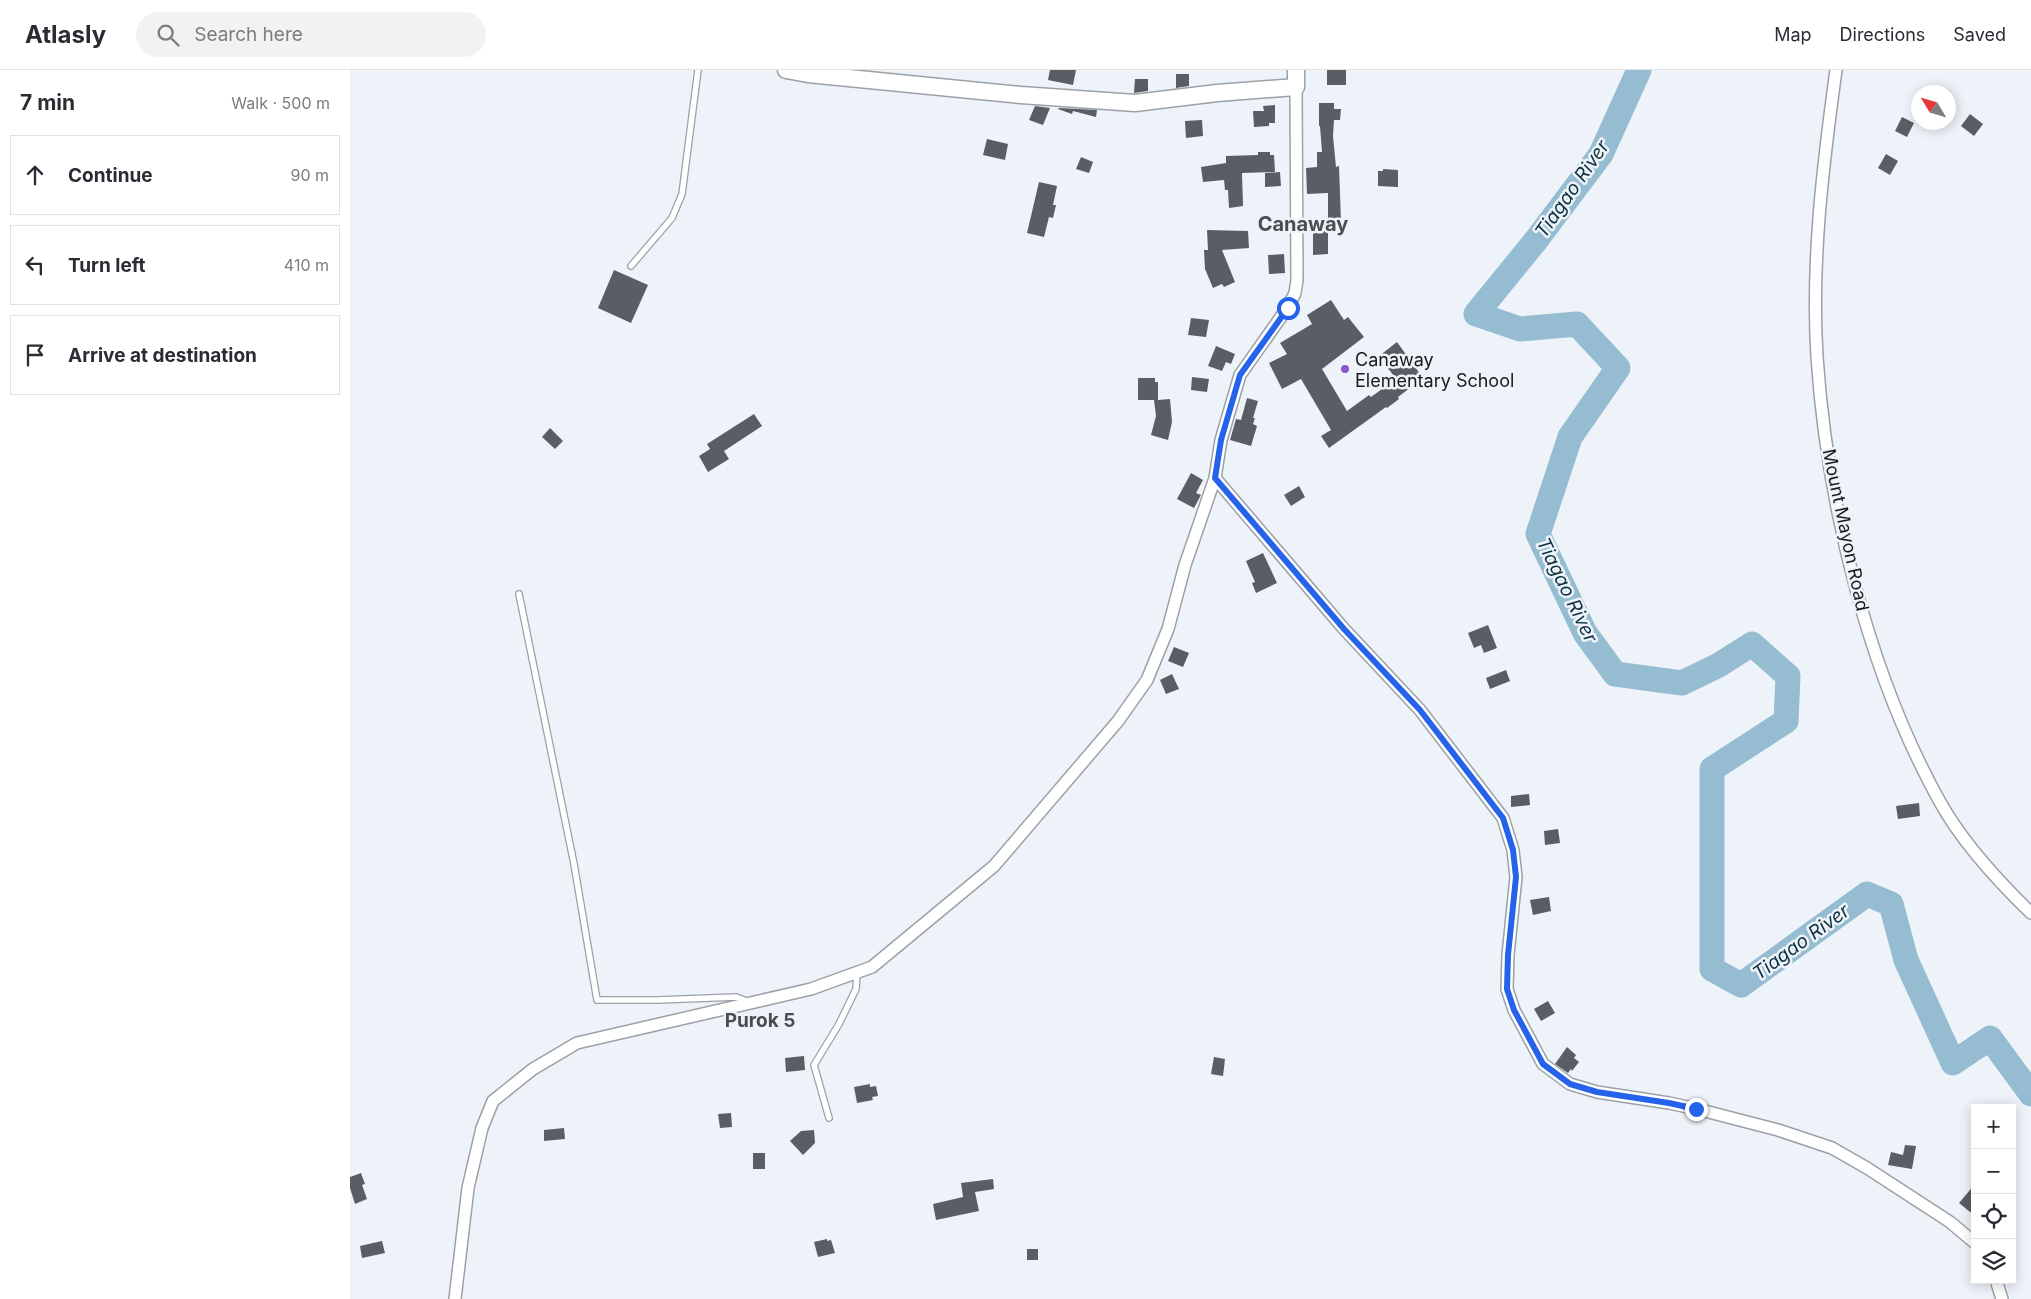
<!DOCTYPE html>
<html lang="en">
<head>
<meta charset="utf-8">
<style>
	body { margin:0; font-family:Inter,sans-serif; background:#f2f2f3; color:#2b2b33 }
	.controls { position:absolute; right:15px; bottom:15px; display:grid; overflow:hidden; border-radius:0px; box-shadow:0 2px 12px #0003 }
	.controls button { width:45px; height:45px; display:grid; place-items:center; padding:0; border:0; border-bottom:1px solid #e1e1e2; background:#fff; color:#2b2b33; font:25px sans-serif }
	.compass { position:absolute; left:1561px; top:15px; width:45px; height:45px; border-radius:50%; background:#fff; box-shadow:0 2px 12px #0003; rotate:308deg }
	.stop { position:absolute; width:15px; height:15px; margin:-11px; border:4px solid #2563eb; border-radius:50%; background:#fff }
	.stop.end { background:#2563eb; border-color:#fff; box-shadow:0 1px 5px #0008 }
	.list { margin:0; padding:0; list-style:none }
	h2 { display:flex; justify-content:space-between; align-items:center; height:65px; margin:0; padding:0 20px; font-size:21px }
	h2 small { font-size:16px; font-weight:400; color:#7c7c81 }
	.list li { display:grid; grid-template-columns:32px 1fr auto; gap:15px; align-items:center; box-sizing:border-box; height:80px; margin:0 10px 10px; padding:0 10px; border:1px solid #e1e1e2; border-radius:0px }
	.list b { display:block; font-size:19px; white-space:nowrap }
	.list em { font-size:16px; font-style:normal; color:#7c7c81 }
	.icon { flex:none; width:28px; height:28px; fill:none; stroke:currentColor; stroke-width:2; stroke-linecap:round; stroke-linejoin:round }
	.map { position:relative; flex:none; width:1681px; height:1229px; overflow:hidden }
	header { display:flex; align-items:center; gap:30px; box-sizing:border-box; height:70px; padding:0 25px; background:#fff; border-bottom:1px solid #e1e1e2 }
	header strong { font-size:24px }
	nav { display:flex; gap:28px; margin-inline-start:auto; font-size:18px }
	.search { width:350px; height:45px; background:#f2f2f3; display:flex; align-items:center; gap:12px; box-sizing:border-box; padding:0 18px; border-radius:28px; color:#7c7c81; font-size:19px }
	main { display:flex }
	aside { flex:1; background:#fff }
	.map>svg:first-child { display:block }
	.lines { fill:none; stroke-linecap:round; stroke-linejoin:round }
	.river { stroke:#95bcd0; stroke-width:25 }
	.building { fill:#595e64 }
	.lane-casing { stroke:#9ba1a7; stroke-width:8 }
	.street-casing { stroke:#9ba1a7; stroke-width:14 }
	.secondary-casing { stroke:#9ba1a7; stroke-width:19 }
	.lane { stroke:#fff; stroke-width:5.5 }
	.street { stroke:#fff; stroke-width:11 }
	.secondary { stroke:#fff; stroke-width:16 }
	.route { stroke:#2563eb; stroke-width:6 }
	.poi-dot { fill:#8a56ce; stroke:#edf3f9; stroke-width:2 }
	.labels { text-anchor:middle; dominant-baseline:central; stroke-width:5; stroke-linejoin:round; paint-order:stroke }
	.poi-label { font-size:18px; fill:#181a1d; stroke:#edf3f9; text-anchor:start }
	.street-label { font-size:18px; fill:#181a1d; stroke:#edf3f9 }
	.water-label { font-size:19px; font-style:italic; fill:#0f3241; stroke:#edf3f9 }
	.neighbourhood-label { font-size:19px; font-weight:bold; fill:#494e53; stroke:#edf3f9 }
	.quarter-label { font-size:20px; font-weight:bold; fill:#494e53; stroke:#edf3f9 }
</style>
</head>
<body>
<header>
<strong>Atlasly</strong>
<div class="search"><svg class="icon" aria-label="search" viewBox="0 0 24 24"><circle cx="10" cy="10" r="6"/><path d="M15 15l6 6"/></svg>Search here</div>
<nav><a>Map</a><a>Directions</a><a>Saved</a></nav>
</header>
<main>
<aside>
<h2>7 min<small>Walk · 500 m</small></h2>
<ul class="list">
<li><svg class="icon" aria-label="ahead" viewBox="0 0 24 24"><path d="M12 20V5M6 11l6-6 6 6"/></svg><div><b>Continue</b></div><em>90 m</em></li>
<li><svg class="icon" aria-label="left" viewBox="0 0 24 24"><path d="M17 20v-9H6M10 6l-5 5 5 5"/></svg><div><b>Turn left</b></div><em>410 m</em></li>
<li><svg class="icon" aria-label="arrive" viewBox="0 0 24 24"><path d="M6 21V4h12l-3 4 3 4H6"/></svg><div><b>Arrive at destination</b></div></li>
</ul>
</aside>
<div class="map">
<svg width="1681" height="1229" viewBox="0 0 1681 1229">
	<rect width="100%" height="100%" fill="#edf3f9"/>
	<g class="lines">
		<polyline class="river" points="1289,0 1251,84 1187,169 1126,244 1170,259 1227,254 1268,298 1220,367 1188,464 1235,563 1265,604 1332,613 1369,595 1402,574 1438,606 1436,651 1362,699 1362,899 1391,915 1517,824 1541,834 1556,890 1603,993 1640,968 1681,1024"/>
	</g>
	<g class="building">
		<polygon points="700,0 726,0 723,15 698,10"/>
		<rect x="977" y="0" width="19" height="15"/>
		<polygon points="826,4 839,4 839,16 826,18"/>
		<polygon points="785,9 798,9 798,21 784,23"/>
		<polygon points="969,33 984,33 984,39 991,39 990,50 984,50 983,66 986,97 989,96 991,152 978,152 978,123 957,124 956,98 967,97 967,82 972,82 970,56 969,56"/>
		<polygon points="925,35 925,53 919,53 919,56 904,57 903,41 914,41 913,36"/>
		<polygon points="685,36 700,38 693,55 679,50"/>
		<polygon points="709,38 747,40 746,47 723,41 722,44 708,39"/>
		<polygon points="1620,44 1633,54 1624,66 1611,56"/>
		<polygon points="1552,47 1564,53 1557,67 1545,61"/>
		<polygon points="852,50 853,66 836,68 835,51"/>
		<polygon points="637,69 658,74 655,90 633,85"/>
		<polygon points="908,82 920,82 920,85 924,85 925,102 892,103 893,136 879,138 878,120 875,120 874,110 853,112 851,97 876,93 876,86 908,85"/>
		<polygon points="1536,84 1548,91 1540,105 1528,98"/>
		<polygon points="731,87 743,92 739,103 726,99"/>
		<polygon points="1033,99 1048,100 1048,117 1028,116 1028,101 1033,101"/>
		<polygon points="930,102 931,116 915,117 915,103"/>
		<polygon points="689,112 707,116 703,135 706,135 703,148 699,147 694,167 677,163"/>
		<polygon points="857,160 898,161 899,178 872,180 885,212 874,217 872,214 863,218 855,199 854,180 858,180"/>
		<polygon points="963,160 978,160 978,184 963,185"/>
		<polygon points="934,184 935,203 919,204 918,185"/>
		<polygon points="264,200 298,215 281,253 248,238"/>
		<polygon points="981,230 994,250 998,247 1014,267 972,299 997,341 1019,325 1021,327 1046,309 1029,286 1047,272 1073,308 1048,327 1049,329 1037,338 1036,337 979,378 971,366 981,360 951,309 932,319 919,293 937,284 930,273 962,254 957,245"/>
		<polygon points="841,248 859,250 856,267 838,265"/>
		<polygon points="866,276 885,284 881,294 876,292 872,301 858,296"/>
		<polygon points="842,307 859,309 857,322 841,320"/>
		<polygon points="788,308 805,308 805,312 808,312 808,330 820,329 822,352 818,370 801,365 806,346 804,330 788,330"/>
		<polygon points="897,328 908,331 903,348 905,348 903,354 907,356 901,376 880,370 886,349 891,350"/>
		<polygon points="404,344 412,356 374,381 379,389 358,402 349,386 360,379 357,374"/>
		<polygon points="200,358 213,371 205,379 192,367"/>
		<polygon points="841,403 853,410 846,423 851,425 844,438 827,429"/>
		<polygon points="949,416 955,427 941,436 934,425"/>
		<polygon points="913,483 927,513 906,523 902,513 905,512 896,491"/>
		<polygon points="1138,555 1147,578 1134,583 1131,575 1124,578 1118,563"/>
		<polygon points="824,577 839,583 833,597 818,591"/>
		<polygon points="1156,600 1160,611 1140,619 1136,608"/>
		<polygon points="822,604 829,619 816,624 810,610"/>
		<polygon points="1179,724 1180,735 1161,737 1161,726"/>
		<polygon points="1569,733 1570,746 1548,749 1546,736"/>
		<polygon points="1208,759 1210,773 1195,775 1194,761"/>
		<polygon points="1199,827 1201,841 1183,845 1180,830"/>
		<polygon points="1198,931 1205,943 1191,951 1184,939"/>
		<polygon points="1217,977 1226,985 1224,988 1229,992 1222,1001 1221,999 1218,1003 1205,994"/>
		<polygon points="454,986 455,1000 436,1002 435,988"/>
		<polygon points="864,987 875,989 873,1006 861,1004"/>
		<polygon points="520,1014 520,1017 526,1016 528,1026 522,1027 523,1030 507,1033 504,1017"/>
		<polygon points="381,1043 382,1057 370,1058 368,1044"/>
		<polygon points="214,1058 215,1069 194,1071 194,1060"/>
		<polygon points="464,1060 465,1073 453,1085 440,1071 451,1061"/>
		<polygon points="1555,1075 1566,1076 1562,1099 1538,1095 1541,1082 1553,1085"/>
		<rect x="403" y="1083" width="12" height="16"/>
		<polygon points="11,1103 15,1114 12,1115 17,1129 5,1134 0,1118 0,1107"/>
		<polygon points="643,1109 644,1119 625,1122 629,1141 586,1150 583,1134 613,1127 611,1113"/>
		<polygon points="1625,1114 1625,1146 1609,1133"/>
		<polygon points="477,1169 477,1171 481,1170 485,1183 468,1187 464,1172"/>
		<polygon points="32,1171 35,1183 12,1188 10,1176"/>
		<rect x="677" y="1179" width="11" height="11"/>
	</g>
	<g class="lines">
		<g class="lane-casing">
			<g id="lane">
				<polyline points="281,196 322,148 332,124 348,0"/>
				<polyline points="169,524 224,794 247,930 308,930 386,927 397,931"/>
				<polyline points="479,1048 464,995 489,954 506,919 507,902"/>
			</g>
		</g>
		<g class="street-casing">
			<g id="street">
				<path d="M 1486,0 C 1473,95 1461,191 1467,287 C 1477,434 1518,603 1590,732 C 1611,770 1649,812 1681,843"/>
				<polyline points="865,408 994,559 1070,640 1153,748 1163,780 1166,807 1158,885 1157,919 1164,940 1193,994 1220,1014 1247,1022 1319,1033 1347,1039 1428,1060 1482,1078 1517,1098 1600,1152 1625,1173"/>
				<polyline points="1646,1210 1652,1229"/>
				<polyline points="105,1229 118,1118 132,1058 143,1031 183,999 227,973 461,919 522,897 644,796 768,651 797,610 818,559 835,495 865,408 871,370 890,305 938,237 945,223 947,210 946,17"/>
			</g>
		</g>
		<g class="secondary-casing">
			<polyline id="secondary" points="436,0 458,4 671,25 785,33 867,23 946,17 946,0"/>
		</g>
		<use href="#lane" class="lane"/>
		<use href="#street" class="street"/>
		<use href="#secondary" class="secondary"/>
	</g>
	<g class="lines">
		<polyline class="route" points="938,238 890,305 871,370 865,408 994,559 1070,640 1153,748 1163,780 1166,807 1158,885 1157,919 1164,940 1193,994 1220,1014 1247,1022 1319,1033 1346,1039"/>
	</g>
	<circle class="poi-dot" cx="995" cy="299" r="5"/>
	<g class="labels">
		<g class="poi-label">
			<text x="1005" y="289">Canaway<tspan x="1005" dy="21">Elementary School</tspan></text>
		</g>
		<g class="street-label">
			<text transform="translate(1496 460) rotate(78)">Mount Mayon Road</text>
		</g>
		<g class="water-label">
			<text transform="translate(1222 119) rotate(-55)">Tiagao River</text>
			<text transform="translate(1217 520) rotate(64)">Tiagao River</text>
			<text transform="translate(1451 872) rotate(-36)">Tiagao River</text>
		</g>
		<g class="neighbourhood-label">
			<text x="410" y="950">Purok 5</text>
		</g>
		<g class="quarter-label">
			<text x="953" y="154">Canaway</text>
		</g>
	</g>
</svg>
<div class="controls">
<button>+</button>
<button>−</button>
<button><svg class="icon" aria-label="locate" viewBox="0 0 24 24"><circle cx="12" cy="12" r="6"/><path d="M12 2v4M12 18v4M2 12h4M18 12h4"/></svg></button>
<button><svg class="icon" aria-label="layers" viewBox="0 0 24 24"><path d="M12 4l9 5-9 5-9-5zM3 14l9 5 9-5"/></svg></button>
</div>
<svg class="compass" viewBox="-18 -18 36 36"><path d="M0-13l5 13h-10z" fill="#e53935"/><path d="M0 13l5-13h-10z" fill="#7c7c81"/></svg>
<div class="stop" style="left:938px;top:238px"></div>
<div class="stop end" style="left:1346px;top:1039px"></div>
</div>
</main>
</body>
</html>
